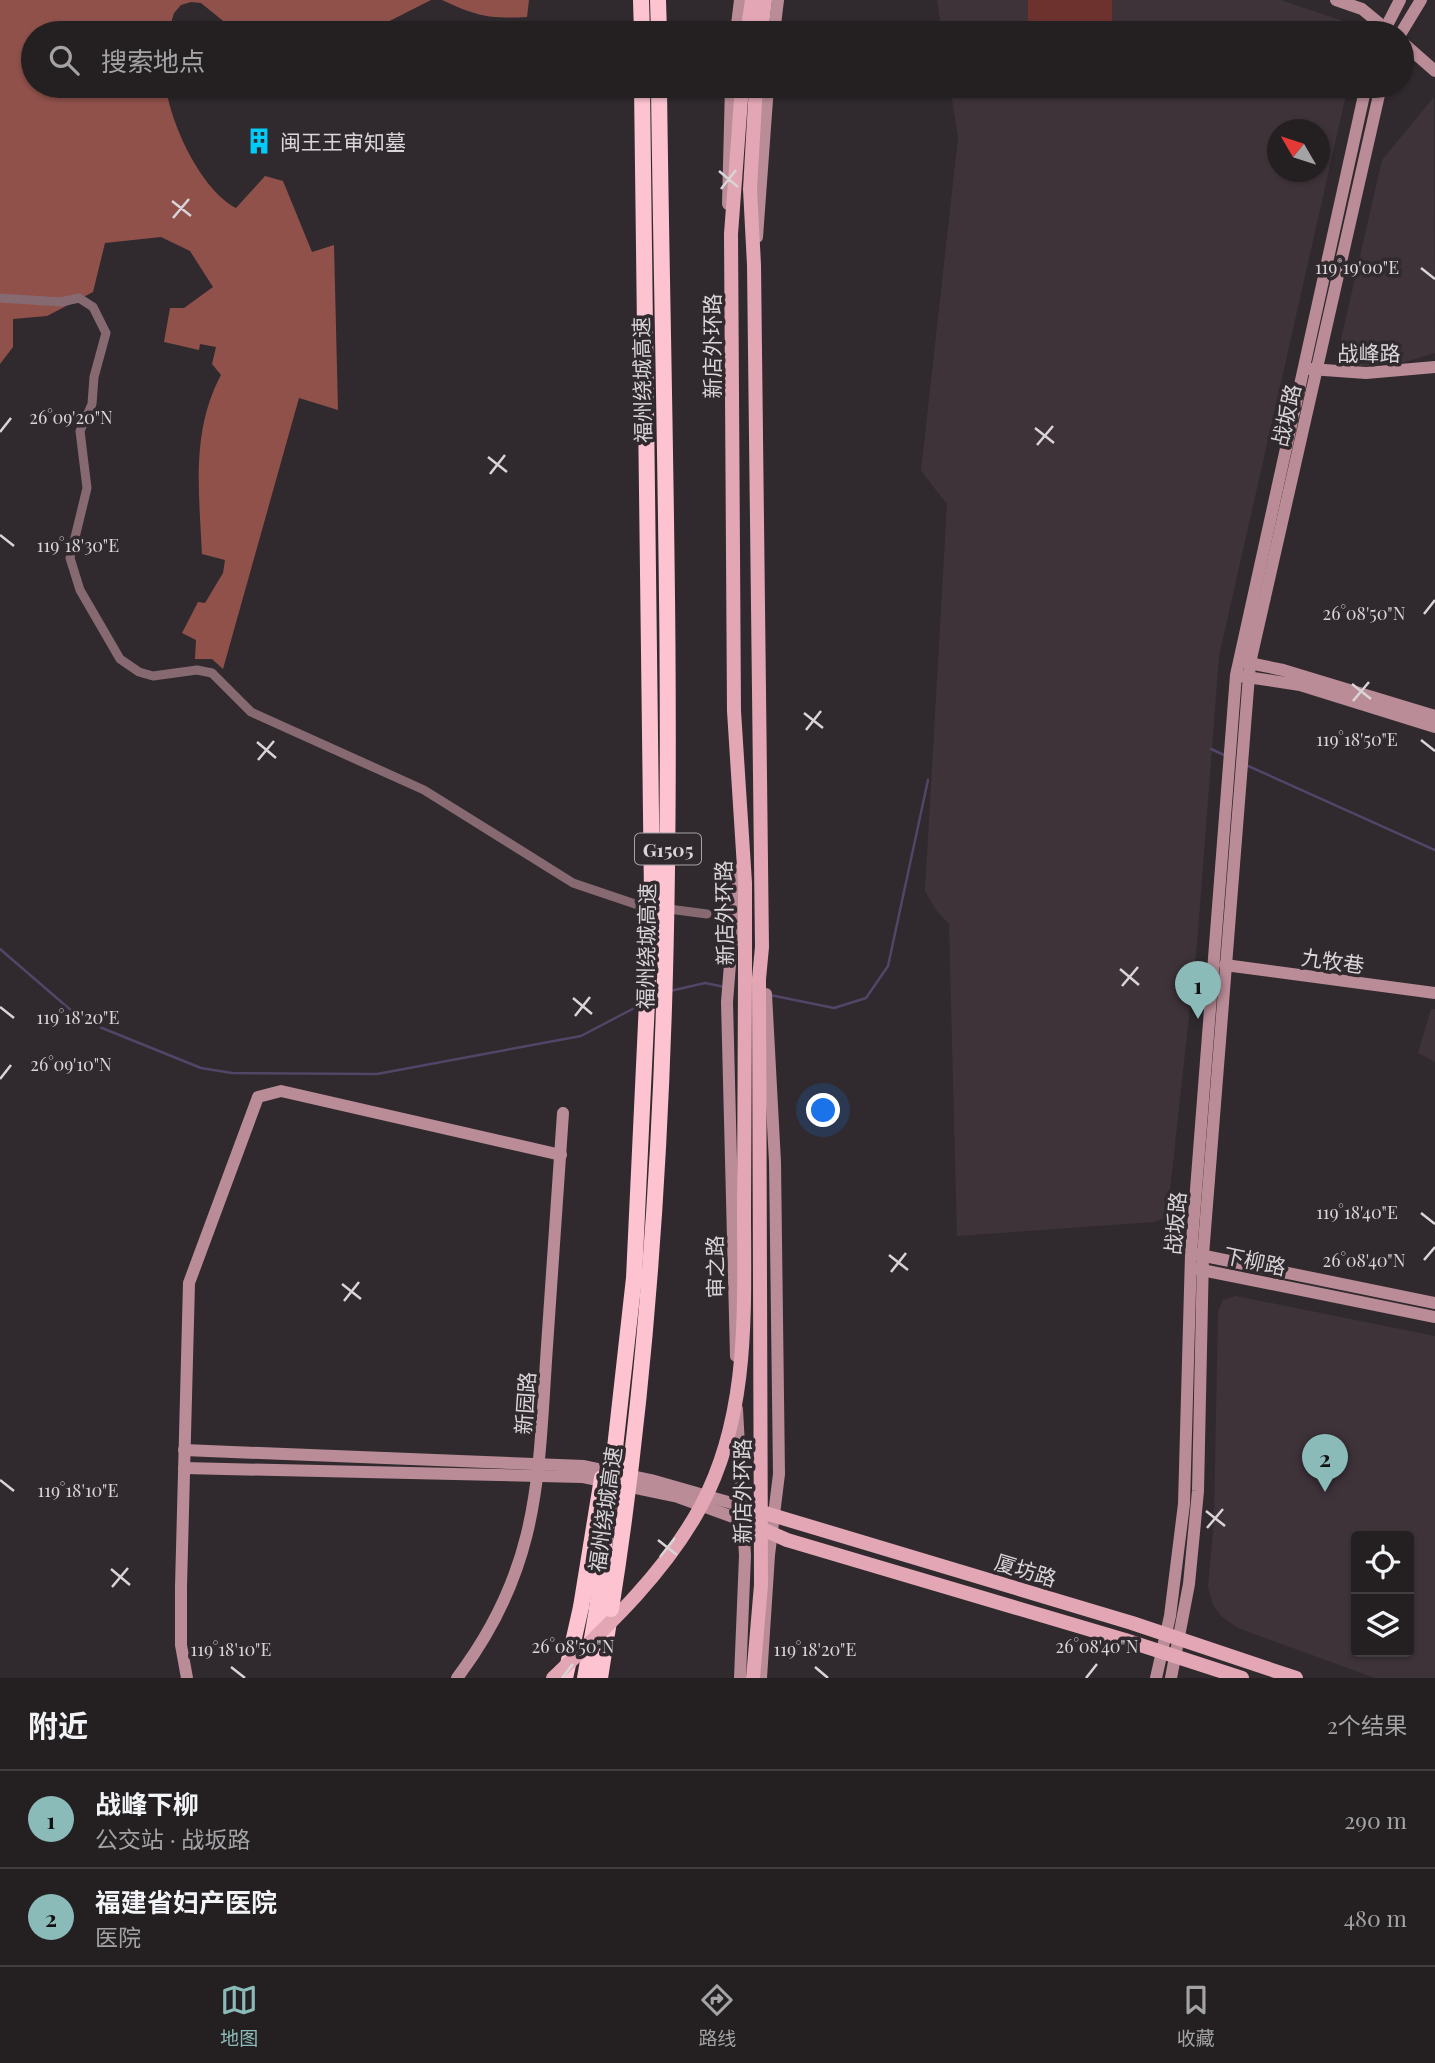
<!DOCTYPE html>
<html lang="zh">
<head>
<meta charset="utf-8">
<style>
	body { margin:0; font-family:"Playfair Display","Noto Sans SC",serif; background:#2c282a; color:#f1f3f6 }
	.controls { position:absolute; right:21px; bottom:21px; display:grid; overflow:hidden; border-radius:7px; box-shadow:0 2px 5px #0004 }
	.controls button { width:63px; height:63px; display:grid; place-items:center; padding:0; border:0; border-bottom:2px solid #413e40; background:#242022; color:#f1f3f6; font:35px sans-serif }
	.compass { position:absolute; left:1267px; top:119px; width:63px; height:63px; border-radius:50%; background:#242022; box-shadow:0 2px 5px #0004; rotate:309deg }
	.you { position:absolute; left:824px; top:1111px; width:24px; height:24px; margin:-18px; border:5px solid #fff; border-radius:50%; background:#1a73e8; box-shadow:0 0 0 10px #1a73e833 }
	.badge { display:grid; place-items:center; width:46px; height:46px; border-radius:50%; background:#8bbbb9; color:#111; font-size:23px; font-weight:700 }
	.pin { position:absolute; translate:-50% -58px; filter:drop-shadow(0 2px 4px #0008) }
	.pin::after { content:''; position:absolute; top:37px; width:24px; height:21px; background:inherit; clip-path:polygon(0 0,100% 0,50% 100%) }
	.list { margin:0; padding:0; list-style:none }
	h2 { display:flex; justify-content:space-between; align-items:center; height:91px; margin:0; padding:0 28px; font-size:30px }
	h2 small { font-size:23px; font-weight:400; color:#a3a3a5 }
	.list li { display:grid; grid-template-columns:46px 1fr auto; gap:21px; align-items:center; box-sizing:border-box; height:98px; padding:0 28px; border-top:2px solid #413e40 }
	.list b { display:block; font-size:26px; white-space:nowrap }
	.list p { margin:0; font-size:23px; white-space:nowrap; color:#a3a3a5 }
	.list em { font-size:23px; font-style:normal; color:#a3a3a5 }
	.icon { flex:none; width:38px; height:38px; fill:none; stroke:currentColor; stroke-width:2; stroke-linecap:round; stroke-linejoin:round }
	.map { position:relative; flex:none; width:1435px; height:1678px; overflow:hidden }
	.search { position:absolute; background:#242022; box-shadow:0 2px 5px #0004; left:21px; right:21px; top:21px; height:77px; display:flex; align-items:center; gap:18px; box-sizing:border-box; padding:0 24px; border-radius:38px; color:#a3a3a5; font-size:26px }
	.sheet { height:287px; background:#242022 }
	nav { display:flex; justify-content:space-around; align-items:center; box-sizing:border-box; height:98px; border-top:2px solid #413e40; background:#242022; font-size:19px; color:#a3a3a5 }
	nav a { display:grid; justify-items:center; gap:4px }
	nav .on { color:#8bbbb9 }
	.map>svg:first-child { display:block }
	.built { fill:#3f333a; fill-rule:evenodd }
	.green { fill:#6d322e }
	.forest { fill:#90514b }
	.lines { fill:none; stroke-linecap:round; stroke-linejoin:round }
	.stream { stroke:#524567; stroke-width:2.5 }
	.street { stroke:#876a71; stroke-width:9 }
	.secondary { stroke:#ba8c97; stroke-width:12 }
	.primary { stroke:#e2a6b5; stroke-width:14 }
	.highway { stroke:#fdc3d1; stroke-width:16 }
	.primary-bridge { stroke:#e2a6b5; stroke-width:14 }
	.highway-bridge { stroke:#fdc3d1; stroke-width:16 }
	.ticks { fill:none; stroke:#d8d4d7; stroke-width:2.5 }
	.labels { text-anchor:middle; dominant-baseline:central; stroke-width:7; stroke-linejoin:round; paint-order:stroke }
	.shield { fill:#302a2e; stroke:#a6a1a4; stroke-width:2 }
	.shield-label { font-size:19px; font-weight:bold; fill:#d8d4d7 }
	.poi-label { font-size:21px; fill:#d8d4d7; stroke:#302a2e; text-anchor:start }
	.street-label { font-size:21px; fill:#d8d4d7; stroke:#302a2e }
	.ticks-label { font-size:18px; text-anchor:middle; fill:#d8d4d7; stroke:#302a2e; stroke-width:7; stroke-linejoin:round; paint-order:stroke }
</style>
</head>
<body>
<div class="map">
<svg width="1435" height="1678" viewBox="0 0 1435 1678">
	<rect width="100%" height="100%" fill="#302a2e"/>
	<g class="built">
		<polygon points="937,0 1281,0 1343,21 1355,33 942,33"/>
		<path d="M 950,86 L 1348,86 L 1219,656 L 1197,944 L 1168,1208 L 1164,1218 L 1154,1222 L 957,1236 L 949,924 L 936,910 L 925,891 L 947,504 L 921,471 L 958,138 ZM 1278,130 L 1320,130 L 1320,172 L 1278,172 Z"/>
		<polygon points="1434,97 1435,353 1402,363 1360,366 1345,356 1340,344 1382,160"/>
		<polygon points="1431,1009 1435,1009 1435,1062 1418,1053"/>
		<path d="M 1236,1296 L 1435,1336 L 1435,1678 L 1375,1678 L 1238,1628 L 1221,1616 L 1213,1605 L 1208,1587 L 1214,1519 L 1218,1311 L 1223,1300 ZM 1356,1536 L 1409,1536 L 1409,1652 L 1356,1652 Z"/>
	</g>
	<rect class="green" x="1028" y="0" width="84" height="33"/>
	<g class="forest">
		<path d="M 0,0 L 431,0 L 366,33 L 238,33 L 201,3 L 191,2 L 181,5 L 174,13 L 168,33 L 33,33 L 33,86 L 166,86 C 170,123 201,190 236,208 L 265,176 L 283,181 L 312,252 L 334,245 L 338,410 L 299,398 L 223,669 L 212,659 L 195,659 L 196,640 L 182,633 L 198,602 L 205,603 L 223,573 L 225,560 L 202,554 C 199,492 191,431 221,375 L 212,364 L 216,347 L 200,344 L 199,350 L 164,342 L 170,308 L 184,308 L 213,287 L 190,251 L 161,237 L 105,243 L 93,292 L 47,316 L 13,319 L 13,347 L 0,364 Z"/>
		<path d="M 442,0 L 529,0 L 527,17 C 489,19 476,16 442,0 Z"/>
	</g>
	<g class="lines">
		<g class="stream">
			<polyline points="1211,749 1224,755"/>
			<polyline points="1246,765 1435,850"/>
			<polyline points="0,949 73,1012 102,1028 201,1068 232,1073 377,1074 581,1036 642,1004"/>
			<polyline points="670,991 705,983 725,987"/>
			<polyline points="770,995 834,1008 866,998 888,966 928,780"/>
		</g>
		<polyline class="street" points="0,298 61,302 79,298 93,307 106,333 94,377 92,404 80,431 87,488 70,558 80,590 120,659 139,672 153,676 197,670 212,673 251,712 424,790 573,883 638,905 707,914"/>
		<g class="secondary">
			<polyline points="1336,0 1362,9 1391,33"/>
			<polyline points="736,33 740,0"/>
			<polyline points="774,33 778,0"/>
			<polyline points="1383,33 1400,0"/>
			<polyline points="1401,33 1421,0"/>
			<polyline points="1402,42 1435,71"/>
			<polyline points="728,204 731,86"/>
			<polyline points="757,237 768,86"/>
			<polyline points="1310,369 1366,373 1435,367"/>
			<polyline points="1244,662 1283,670 1435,716"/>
			<polyline points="1240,676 1300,685 1435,727"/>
			<polyline points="1225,965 1435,993"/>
			<polyline points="1195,1254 1435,1303"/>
			<polyline points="1197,1269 1435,1317"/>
			<polyline points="736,1356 727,1002 735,901 741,868"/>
			<polyline points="737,1409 745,1556 740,1678"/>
			<polyline points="184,1450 584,1466 651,1480 742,1506"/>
			<polyline points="184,1468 582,1477 678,1497 744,1521"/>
			<polyline points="187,1678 181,1645 181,1587 189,1283 258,1097 281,1091 561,1155"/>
			<path d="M 457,1678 C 541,1567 538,1477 547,1346 C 553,1268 558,1190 563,1113"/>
			<polyline points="761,1678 769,1555 779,1474 775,1162 766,994"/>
			<polyline points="1156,1678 1170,1616 1184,1504 1191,1254 1236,675 1366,86"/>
			<polyline points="1171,1678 1189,1584 1198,1491 1203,1255 1250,663 1381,86"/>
		</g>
		<g class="primary">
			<polyline points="747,33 752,0"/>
			<polyline points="761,33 765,0"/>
			<polyline points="742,86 731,234 734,711 745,883 745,978"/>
			<polyline points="756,86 750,189 754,265 762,947 759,979"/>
			<polyline points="742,1506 1132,1623 1296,1678"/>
			<polyline points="744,1521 787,1540 1125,1640 1242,1678"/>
		</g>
		<g class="highway">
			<polyline points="641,0 642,33"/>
			<polyline points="658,0 659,33"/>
			<polyline points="565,1678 581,1607"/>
			<polyline points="585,1678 597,1609"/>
			<polyline points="600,1678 610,1615"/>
		</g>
		<g class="primary-bridge">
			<path d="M 553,1678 C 608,1626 665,1573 701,1506 C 750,1414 744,1311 744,1211 C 744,1133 744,1055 745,978"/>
			<polyline points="753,1678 761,1585 759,979"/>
		</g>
		<g class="highway-bridge">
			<polyline points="581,1607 602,1478"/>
			<polyline points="597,1609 634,1278 652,896 642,86"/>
			<path d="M 611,1609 C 691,1105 665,593 659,86"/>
		</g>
	</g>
	<path class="ticks" d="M 719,171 L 738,187M 721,189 L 736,170M 172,201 L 191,216M 173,218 L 189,199M 1421,268 L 1435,279M 1035,428 L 1054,443M 0,432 L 11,418M 1037,445 L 1053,426M 488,457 L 507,472M 490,474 L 505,455M 0,535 L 14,546M 1424,614 L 1435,600M 1352,684 L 1371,699M 1353,701 L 1369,682M 804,713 L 823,728M 806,730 L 821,711M 1421,740 L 1435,751M 257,742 L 276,758M 258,760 L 274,741M 1120,969 L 1139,985M 1122,986 L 1138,967M 573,998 L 592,1014M 0,1007 L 14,1018M 575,1016 L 590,997M 0,1079 L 11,1065M 1421,1213 L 1435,1224M 889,1255 L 908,1270M 1424,1260 L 1435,1247M 891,1272 L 906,1253M 342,1284 L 361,1299M 344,1301 L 359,1282M 0,1480 L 14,1491M 1206,1511 L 1225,1526M 1207,1528 L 1223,1509M 658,1540 L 677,1555M 660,1557 L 675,1538M 111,1569 L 130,1585M 112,1587 L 128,1568M 231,1667 L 245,1678M 815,1667 L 828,1678M 562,1678 L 573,1664M 1086,1678 L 1097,1664"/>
	<defs>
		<g id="building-bare" transform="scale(2.1)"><path d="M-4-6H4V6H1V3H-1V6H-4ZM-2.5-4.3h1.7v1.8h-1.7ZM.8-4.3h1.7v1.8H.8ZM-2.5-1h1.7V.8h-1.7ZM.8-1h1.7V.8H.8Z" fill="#01cbf9" stroke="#302a2e" stroke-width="2.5" paint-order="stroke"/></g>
	</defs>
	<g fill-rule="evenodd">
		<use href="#building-bare" x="259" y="141"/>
	</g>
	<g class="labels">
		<rect class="shield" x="635" y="833.5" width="66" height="31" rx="5"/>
		<g class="shield-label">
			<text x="668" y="849">G1505</text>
		</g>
		<g class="poi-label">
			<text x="280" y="141">闽王王审知墓</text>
		</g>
		<g class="street-label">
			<text transform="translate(711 346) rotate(-90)">新店外环路</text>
			<text x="1369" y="352">战峰路</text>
			<text transform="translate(641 380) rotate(-91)">福州绕城高速</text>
			<text transform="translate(1285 415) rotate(-77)">战坂路</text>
			<text transform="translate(723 913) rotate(-91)">新店外环路</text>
			<text transform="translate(645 946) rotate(-89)">福州绕城高速</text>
			<text transform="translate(1333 960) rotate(8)">九牧巷</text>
			<text transform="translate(1174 1223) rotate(-85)">战坂路</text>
			<text transform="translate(1255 1260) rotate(12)">下柳路</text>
			<text transform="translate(714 1267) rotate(-91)">审之路</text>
			<text transform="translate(524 1403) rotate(-86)">新园路</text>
			<text transform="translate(741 1491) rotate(-90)">新店外环路</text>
			<text transform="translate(604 1509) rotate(-82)">福州绕城高速</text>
			<text transform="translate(1026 1569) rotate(17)">厦坊路</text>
		</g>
	</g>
	<g class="ticks-label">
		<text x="1357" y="274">119°19'00"E</text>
		<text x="71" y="424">26°09'20"N</text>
		<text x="78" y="552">119°18'30"E</text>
		<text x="1364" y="620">26°08'50"N</text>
		<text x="1357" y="746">119°18'50"E</text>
		<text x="78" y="1024">119°18'20"E</text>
		<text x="71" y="1071">26°09'10"N</text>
		<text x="1357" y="1219">119°18'40"E</text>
		<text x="1364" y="1267">26°08'40"N</text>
		<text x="78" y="1497">119°18'10"E</text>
		<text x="573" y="1653">26°08'50"N</text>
		<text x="1097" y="1653">26°08'40"N</text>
		<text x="231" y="1656">119°18'10"E</text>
		<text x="815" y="1656">119°18'20"E</text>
	</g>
</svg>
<div class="controls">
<button><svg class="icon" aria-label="locate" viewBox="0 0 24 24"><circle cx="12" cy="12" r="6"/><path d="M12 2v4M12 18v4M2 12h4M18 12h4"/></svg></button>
<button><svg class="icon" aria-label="layers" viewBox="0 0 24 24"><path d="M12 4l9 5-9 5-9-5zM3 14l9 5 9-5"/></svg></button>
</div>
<svg class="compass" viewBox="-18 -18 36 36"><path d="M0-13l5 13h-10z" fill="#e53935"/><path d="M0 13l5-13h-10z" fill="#a3a3a5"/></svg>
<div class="you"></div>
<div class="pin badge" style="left:1198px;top:1019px">1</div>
<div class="pin badge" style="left:1325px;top:1492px">2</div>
<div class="search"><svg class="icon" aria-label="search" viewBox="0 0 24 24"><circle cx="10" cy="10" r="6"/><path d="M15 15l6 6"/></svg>搜索地点</div>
</div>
<section class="sheet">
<h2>附近<small>2个结果</small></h2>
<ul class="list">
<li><span class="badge">1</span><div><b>战峰下柳</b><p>公交站 · 战坂路</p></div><em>290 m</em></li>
<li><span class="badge">2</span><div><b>福建省妇产医院</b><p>医院</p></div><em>480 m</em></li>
</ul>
</section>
<nav>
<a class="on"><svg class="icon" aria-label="map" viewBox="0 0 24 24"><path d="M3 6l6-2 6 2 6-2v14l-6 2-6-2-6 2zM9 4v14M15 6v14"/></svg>地图</a>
<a><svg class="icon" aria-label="directions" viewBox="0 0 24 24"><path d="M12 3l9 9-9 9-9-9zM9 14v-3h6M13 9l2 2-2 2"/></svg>路线</a>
<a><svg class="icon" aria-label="saved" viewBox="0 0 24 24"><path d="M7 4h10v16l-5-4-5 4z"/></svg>收藏</a>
</nav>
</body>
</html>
